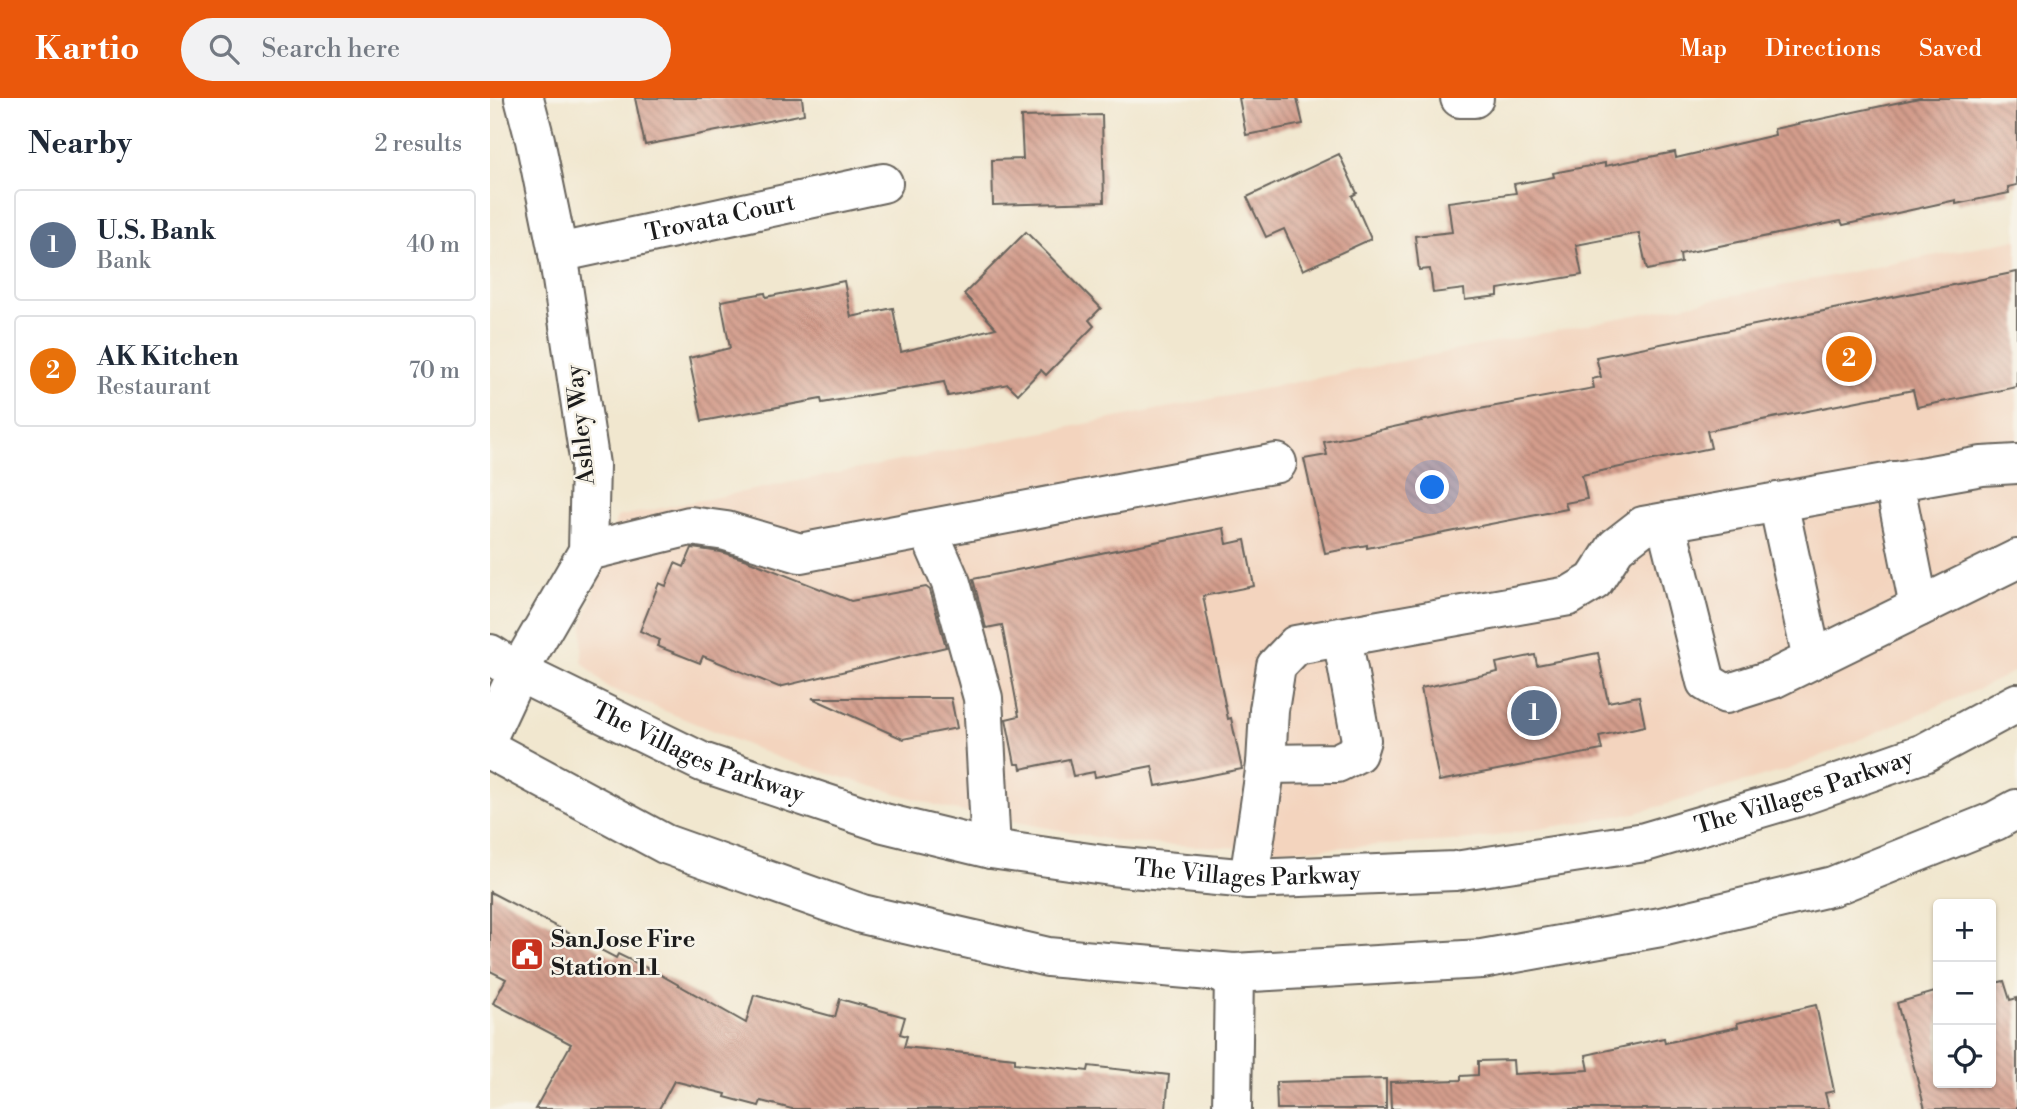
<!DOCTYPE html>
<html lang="en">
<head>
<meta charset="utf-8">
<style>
	body { margin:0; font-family:"Libre Bodoni",serif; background:#f2f2f3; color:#1f2937 }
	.controls { position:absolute; right:21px; bottom:21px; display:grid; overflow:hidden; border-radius:7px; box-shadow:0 2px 5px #0004 }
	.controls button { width:63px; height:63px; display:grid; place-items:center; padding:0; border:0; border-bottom:2px solid #e0e1e3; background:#fff; color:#1f2937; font:35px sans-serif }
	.you { position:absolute; left:943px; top:390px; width:24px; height:24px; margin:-18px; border:5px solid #fff; border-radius:50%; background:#1a73e8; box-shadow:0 0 0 10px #1a73e833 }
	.badge { display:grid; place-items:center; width:46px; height:46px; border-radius:50%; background:#ea580c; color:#fff; font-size:23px; font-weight:700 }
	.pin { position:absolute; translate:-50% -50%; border:4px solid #fff; box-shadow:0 2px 7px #0006 }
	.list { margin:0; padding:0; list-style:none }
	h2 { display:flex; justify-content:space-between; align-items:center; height:91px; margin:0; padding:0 28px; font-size:30px }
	h2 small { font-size:23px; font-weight:400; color:#747a83 }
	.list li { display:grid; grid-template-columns:46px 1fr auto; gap:21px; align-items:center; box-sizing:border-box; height:112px; margin:0 14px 14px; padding:0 14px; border:2px solid #e0e1e3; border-radius:7px }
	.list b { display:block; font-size:26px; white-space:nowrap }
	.list p { margin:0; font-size:23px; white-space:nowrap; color:#747a83 }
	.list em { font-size:23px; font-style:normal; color:#747a83 }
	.icon { flex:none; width:38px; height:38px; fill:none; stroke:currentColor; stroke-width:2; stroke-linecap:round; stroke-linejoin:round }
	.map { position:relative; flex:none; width:1527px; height:1011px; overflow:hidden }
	header { display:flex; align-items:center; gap:42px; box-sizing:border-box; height:98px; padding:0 35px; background:#ea580c; color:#fff }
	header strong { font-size:33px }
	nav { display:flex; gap:38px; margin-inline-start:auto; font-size:24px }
	.search { width:490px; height:63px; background:#f2f2f3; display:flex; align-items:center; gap:18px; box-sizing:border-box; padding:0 24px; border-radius:38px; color:#747a83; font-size:26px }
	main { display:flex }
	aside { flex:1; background:#fff }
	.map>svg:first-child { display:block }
	.built { fill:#f3d4be }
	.building { fill:url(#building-back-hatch) }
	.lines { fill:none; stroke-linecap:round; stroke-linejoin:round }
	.minor-casing { stroke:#67635b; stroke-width:42 }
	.minor { stroke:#fff; stroke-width:38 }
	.labels { text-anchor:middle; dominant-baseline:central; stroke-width:5; stroke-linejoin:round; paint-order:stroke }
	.street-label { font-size:24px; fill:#1c1c1c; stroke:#f7f3e8 }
	.poi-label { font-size:24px; font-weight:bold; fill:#1c1c1c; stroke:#f7f3e8; text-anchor:start }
</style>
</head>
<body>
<header>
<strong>Kartio</strong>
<div class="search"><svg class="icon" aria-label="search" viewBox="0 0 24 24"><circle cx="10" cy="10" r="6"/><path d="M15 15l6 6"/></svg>Search here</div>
<nav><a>Map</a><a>Directions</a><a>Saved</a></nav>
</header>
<main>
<aside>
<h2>Nearby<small>2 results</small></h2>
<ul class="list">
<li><span class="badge" style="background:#5c6f8a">1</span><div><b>U.S. Bank</b><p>Bank</p></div><em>40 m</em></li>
<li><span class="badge" style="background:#e8710a">2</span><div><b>AK Kitchen</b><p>Restaurant</p></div><em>70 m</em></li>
</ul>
</aside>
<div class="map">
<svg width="1527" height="1011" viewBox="0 0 1527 1011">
	<defs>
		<pattern id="building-back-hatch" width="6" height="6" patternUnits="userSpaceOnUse" patternTransform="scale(1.75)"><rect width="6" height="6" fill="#d49d8c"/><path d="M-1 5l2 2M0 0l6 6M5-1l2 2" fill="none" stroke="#ab7f72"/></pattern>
	</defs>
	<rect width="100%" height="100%" fill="#f7f3e8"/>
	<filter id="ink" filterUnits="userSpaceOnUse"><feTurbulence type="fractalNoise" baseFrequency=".0143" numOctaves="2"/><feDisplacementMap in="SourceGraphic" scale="14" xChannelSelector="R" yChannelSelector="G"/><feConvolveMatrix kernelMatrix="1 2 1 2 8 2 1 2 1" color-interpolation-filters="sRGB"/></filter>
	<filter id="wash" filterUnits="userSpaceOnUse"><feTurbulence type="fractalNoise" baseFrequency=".00686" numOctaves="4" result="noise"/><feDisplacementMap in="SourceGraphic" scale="28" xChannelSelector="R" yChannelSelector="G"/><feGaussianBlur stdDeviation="1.57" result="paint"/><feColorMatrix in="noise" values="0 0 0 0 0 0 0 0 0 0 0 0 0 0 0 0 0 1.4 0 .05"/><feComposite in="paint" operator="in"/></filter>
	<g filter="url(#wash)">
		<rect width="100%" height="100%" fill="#f1e7cf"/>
		<polygon class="built" points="1527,141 1527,572 1493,589 1300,671 1146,715 981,742 805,752 637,745 463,712 291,661 117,589 92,564 93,528 127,419"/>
		<g id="blocks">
			<g class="building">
				<polygon points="145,0 312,0 314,16 155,47"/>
				<polygon points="749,0 807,0 813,26 756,37"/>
				<polygon points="1429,0 1527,0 1527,87 1518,89 1519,95 1466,106 1466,102 1353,127 1351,123 1190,156 1191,165 1157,172 1149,135 1086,147 1092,177 1008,191 1008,198 975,202 974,191 943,195 940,171 929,172 925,138 962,134 958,104 1026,95 1024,86 1064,79 1063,75 1115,65 1115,68 1185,54 1186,60 1285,37 1284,31"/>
				<polygon points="612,17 614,104 503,107 502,62 533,61 531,19"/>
				<polygon points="849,56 867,95 862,98 881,141 813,172 794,131 776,139 757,99"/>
				<polygon points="536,134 611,210 599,222 604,228 556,277 551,272 528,296 518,286 458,298 454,284 332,305 331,301 212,323 199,260 240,250 231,203 275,195 276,199 354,183 361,219 403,210 411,254 506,230 474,196"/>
				<polygon points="1527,174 1527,289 1427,309 1423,292 1217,333 1221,350 1092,377 1097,401 1075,405 1077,411 877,450 877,447 835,455 814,361 837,357 834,344 968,315 1104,290 1102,281 1111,279 1106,259"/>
				<polygon points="734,430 737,446 755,442 764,488 713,498 738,621 741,620 752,671 666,688 662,668 605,679 604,674 583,678 579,661 531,671 530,666 525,666 516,621 529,618 512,527 496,530 483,481"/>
				<polygon points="202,450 231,454 257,462 361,503 436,489 440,492 456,549 289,589 213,558 210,565 167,548 170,542 150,533 169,485 176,488 185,465 194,469"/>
				<polygon points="1108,555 1118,604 1149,598 1155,628 1109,638 1112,652 949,683 931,590 1008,574 1006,565 1045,557 1047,567"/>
				<polygon points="322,600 461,600 467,630 413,641"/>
				<polygon points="0,794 126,860 128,856 169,876 256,925 264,897 345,919 350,901 415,919 410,936 417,938 414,949 525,960 525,965 598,973 599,968 679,977 676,1011 302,1011 271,1003 269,1008 235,999 236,996 184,983 169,1011 45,1011 81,946 3,905 16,881 0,873"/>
				<polygon points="1514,883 1520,902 1527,900 1527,1011 1435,1011 1407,905 1448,893 1448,985 1501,985 1501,886"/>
				<polygon points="1326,907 1344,993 1335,995 1339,1011 901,1011 900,984 971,982 971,978 988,977 988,963 1023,962 1024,976 1099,972 1096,957 1174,940 1175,945 1248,929 1247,925"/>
				<polygon points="896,981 896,1011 787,1011 786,984"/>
			</g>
		</g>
	</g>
	<g filter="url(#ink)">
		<use href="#blocks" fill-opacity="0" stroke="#67635b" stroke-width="2"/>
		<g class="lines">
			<g class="minor-casing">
				<g id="minor">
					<polyline points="970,0 984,0"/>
					<path id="s1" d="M 68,155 L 393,85"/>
					<polyline points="1404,383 1429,509"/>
					<polyline points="1288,404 1322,561"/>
					<polyline points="1176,424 1216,584 1236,596 1283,581 1527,461"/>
					<polyline points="438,432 461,485 493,600 501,751"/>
					<polyline points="98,453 200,428 236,433 310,455 787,365"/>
					<path id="s2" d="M 0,556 L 28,574 L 212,664 L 394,725 L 501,751 L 621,768 L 759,781 L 965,773 L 1155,744 L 1308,699 L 1434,655 L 1527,605"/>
					<polyline points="0,634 28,574 98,453 100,367 68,155 45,42 34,0"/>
					<polyline points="0,652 175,746 372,816 558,859 744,875 992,861 1171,829 1343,788 1505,723 1527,711"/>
					<polyline points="776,666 847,665 867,655 871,642 852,539"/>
					<polyline points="759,781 776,666 779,612 786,568 806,547 1079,498 1104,483 1126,449 1153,428 1492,368 1527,366"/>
					<polyline points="742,1011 744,875"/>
				</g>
			</g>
			<use href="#minor" class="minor"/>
		</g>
	</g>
	<defs>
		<g id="civic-square" transform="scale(1.75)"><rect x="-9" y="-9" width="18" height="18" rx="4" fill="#c8321e" stroke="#f7f3e8"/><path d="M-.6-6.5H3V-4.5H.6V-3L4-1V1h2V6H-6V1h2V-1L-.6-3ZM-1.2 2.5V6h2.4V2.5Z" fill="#fff"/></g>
	</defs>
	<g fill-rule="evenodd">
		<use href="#civic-square" x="37" y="856"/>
	</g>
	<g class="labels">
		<g class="street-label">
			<text stroke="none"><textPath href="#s1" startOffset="166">Trovata Court</textPath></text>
			<text transform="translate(91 327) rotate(-96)">Ashley Way</text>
			<text stroke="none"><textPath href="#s2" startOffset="231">The Villages Parkway</textPath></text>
			<text stroke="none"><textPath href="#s2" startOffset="1365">The Villages Parkway</textPath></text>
			<text stroke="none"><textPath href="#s2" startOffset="798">The Villages Parkway</textPath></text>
		</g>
		<g class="poi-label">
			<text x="61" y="842">San Jose Fire<tspan x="61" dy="28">Station 11</tspan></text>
		</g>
	</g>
</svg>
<div class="controls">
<button>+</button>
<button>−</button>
<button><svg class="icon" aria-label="locate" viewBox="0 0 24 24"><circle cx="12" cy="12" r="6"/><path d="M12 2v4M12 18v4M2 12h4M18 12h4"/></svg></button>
</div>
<div class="you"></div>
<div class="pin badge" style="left:1044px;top:615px;background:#5c6f8a">1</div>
<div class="pin badge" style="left:1359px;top:261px;background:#e8710a">2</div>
</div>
</main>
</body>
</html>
